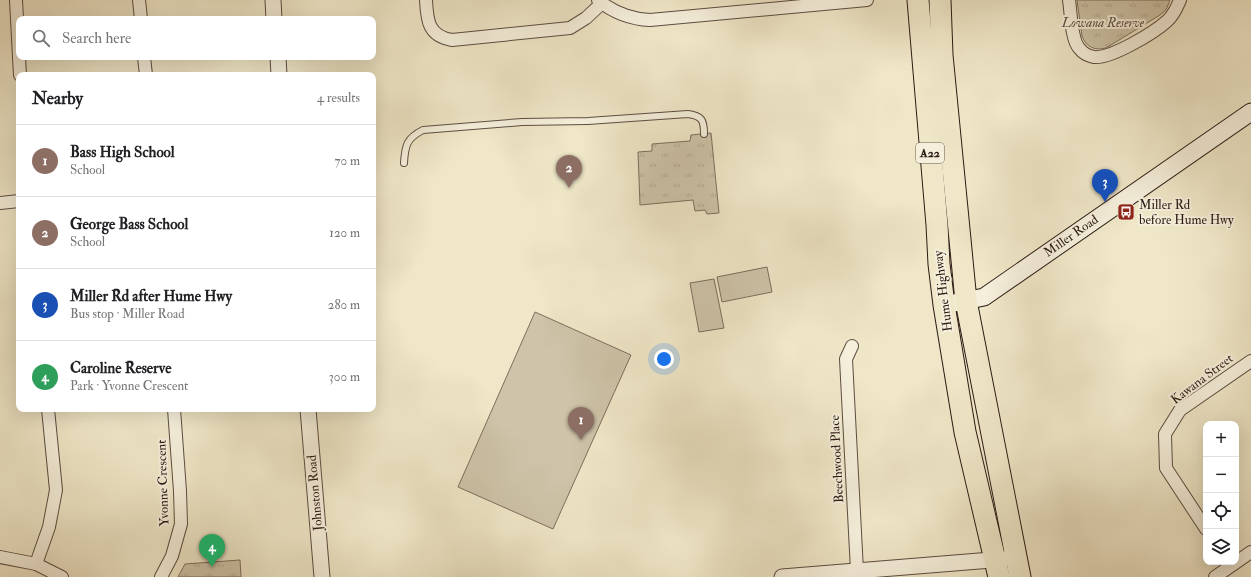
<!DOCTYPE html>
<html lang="en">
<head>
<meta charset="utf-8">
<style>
	body { margin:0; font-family:"IM FELL Double Pica",serif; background:#f2f2f2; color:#202124 }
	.controls { position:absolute; right:12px; bottom:12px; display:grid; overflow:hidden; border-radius:8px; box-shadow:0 4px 16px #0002 }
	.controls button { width:36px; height:36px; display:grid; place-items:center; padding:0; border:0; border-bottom:1px solid #e0e0e0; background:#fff; color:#202124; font:20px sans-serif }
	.you { position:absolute; left:664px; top:359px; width:14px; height:14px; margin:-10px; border:3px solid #fff; border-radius:50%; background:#1a73e8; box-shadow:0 0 0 6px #1a73e833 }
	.badge { display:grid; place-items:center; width:26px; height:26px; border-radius:50%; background:#8f2418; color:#fff; font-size:13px; font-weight:700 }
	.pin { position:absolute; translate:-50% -33px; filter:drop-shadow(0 1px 2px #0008) }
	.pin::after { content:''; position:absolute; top:21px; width:14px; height:12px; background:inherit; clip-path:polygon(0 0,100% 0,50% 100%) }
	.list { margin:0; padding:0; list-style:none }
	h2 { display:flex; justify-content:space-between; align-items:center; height:52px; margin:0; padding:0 16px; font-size:17px }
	h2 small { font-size:13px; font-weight:400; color:#757577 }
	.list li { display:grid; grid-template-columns:26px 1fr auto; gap:12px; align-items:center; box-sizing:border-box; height:72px; padding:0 16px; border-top:1px solid #e0e0e0 }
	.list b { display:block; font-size:15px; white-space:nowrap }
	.list p { margin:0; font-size:13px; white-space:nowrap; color:#757577 }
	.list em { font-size:13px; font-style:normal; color:#757577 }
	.icon { flex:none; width:22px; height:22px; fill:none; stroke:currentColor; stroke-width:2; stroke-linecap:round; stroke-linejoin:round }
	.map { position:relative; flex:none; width:1251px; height:577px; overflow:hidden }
	.search { position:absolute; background:#fff; box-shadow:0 4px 16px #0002; left:16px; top:16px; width:360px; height:44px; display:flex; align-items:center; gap:10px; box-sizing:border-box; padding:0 14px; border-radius:8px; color:#757577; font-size:15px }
	.panel { position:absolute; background:#fff; box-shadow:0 4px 16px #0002; left:16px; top:72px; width:360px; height:340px; border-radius:8px }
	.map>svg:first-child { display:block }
	.grass { fill:url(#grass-tufts); stroke:#7c6f5e }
	.pitch { fill:#cec4a9; stroke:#7c6f5e }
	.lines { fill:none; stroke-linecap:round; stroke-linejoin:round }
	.service-casing { stroke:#5c4d41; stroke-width:8 }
	.minor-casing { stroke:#5c4d41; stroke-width:14 }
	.tertiary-casing { stroke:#5c4d41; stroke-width:17 }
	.secondary-casing { stroke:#2b1a14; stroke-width:19 }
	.trunk-casing { stroke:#2b1a14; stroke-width:23 }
	.service { stroke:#f5efdb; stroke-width:6 }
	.minor { stroke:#f5efdb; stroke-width:12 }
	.tertiary { stroke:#f5efdb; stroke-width:15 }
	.secondary { stroke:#f5efdb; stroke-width:17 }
	.trunk { stroke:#efe7c8; stroke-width:21 }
	.labels { text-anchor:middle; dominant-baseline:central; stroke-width:4; stroke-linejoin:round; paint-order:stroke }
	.shield { fill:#f5efdb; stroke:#685a50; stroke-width:1 }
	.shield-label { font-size:12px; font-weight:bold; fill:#2b1a14 }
	.park-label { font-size:13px; font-style:italic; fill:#5c4d41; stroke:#f5efdb }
	.poi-label { font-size:13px; fill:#2b1a14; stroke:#f5efdb; text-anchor:start }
	.street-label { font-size:13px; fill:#2b1a14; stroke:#f5efdb }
</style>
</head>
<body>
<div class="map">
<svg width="1251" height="577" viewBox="0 0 1251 577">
	<defs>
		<pattern id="grass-tufts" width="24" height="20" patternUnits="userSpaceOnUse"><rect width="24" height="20" fill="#cec4a9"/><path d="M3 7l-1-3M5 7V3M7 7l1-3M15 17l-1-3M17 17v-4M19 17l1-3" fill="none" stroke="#b1a891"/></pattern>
	</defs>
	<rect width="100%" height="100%" fill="#efe7c8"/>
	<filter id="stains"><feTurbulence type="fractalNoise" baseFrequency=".005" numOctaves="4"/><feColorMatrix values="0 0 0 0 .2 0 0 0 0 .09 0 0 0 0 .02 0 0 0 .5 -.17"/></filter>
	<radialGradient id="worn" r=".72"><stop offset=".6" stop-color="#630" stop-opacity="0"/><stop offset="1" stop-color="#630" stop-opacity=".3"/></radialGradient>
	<g class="grass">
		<path d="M 1077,0 L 1170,0 L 1166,10 L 1160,15 L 1106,48 C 1095,51 1086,47 1082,36 Z"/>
		<polygon points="711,133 719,213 707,214 705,210 695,211 693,200 640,205 638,152 652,151 652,144 690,141 691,135"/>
		<polygon points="240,560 241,577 178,577 185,564"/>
	</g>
	<g class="pitch">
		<polygon points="767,267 772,292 722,302 717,277"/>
		<polygon points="714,279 724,328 699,332 690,283"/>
		<polygon points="535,312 631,355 553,529 458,487"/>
	</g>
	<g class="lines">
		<g class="service-casing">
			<path id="service" d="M 404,163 C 405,145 407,138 423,130 L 522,122 L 588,121 L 688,114 C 702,116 704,120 704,134"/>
		</g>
		<g class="minor-casing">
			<g id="minor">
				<polyline points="16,0 19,57"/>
				<polyline points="139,0 141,19"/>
				<path d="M 426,0 C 427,20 428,36 452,40 L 570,28 L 586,18 L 602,3"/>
				<path d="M 598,0 C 614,13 630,19 650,20 L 867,0"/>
				<path d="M 1069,0 C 1071,12 1071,39 1079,48 C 1082,52 1088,56 1094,57 C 1111,59 1155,32 1167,21 C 1174,15 1177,7 1180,0"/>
				<polyline points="19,57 20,75"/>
				<polyline points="144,57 146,75"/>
				<polyline points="0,203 19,201"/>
				<polyline points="852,346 846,359 857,571"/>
				<polyline points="1206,529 1166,468 1165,434 1180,410 1251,361"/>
				<polyline points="0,557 36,564 62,577"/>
				<polyline points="36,564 49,527 56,490 48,409"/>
				<polyline points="161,577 172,556 181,524 180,491 174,409"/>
				<polyline points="1215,577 1251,552"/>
			</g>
		</g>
		<g class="tertiary-casing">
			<g id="tertiary">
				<polyline points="273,0 274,19"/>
				<polyline points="278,57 279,75"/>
				<polyline points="308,409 322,577"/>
				<polyline points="782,577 1004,559"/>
			</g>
		</g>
		<g class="secondary-casing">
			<polyline id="secondary" points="954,303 984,297 1251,112"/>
		</g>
		<g class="trunk-casing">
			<g id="trunk">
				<polyline points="918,0 937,225 939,264 944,305 965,432 999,577"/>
				<polyline points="940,0 942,55 966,301 1020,577"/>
			</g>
		</g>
		<use href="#service" class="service"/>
		<use href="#minor" class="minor"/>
		<use href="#tertiary" class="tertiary"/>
		<use href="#secondary" class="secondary"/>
		<use href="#trunk" class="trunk"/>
	</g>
	<defs>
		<g id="bus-square" transform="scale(0.9)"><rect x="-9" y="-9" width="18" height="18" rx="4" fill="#8f2418" stroke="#f5efdb"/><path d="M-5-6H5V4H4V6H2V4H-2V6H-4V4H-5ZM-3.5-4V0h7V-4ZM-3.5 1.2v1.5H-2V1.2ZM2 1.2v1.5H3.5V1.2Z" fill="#fff"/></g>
	</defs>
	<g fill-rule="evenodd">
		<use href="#bus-square" x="1126" y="212"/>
	</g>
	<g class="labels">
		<rect class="shield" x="916" y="143" width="28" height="20" rx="3"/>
		<g class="shield-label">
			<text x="930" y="153">A22</text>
		</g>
		<g class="park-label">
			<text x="1103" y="23">Lowana Reserve</text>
		</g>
		<g class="poi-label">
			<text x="1139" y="205">Miller Rd<tspan x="1139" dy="15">before Hume Hwy</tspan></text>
		</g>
		<g class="street-label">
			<text transform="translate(1071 236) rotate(-35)">Miller Road</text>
			<text transform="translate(943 291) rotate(-97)">Hume Highway</text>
			<text transform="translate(1202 379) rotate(-37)">Kawana Street</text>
			<text transform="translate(837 459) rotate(-93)">Beechwood Place</text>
			<text transform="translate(163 483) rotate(-92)">Yvonne Crescent</text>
			<text transform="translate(315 493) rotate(-95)">Johnston Road</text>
		</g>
	</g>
	<rect width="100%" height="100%" filter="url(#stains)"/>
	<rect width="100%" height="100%" fill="url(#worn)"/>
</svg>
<div class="controls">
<button>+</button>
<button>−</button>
<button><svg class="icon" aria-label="locate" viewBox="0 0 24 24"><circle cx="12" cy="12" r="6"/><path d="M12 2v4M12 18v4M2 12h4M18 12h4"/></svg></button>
<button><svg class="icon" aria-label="layers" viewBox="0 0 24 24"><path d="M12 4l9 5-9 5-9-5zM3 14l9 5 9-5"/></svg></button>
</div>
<div class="you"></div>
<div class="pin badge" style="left:581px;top:440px;background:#8d6e63">1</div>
<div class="pin badge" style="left:569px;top:188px;background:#8d6e63">2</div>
<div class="pin badge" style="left:1105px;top:202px;background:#1a4fb4">3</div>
<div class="pin badge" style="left:212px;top:567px;background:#2e9e5b">4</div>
<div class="search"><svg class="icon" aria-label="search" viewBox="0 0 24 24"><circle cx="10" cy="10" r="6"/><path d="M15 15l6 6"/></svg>Search here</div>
<section class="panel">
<h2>Nearby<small>4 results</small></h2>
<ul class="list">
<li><span class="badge" style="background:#8d6e63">1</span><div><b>Bass High School</b><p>School</p></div><em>70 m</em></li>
<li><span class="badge" style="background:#8d6e63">2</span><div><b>George Bass School</b><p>School</p></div><em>120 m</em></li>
<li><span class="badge" style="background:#1a4fb4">3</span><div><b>Miller Rd after Hume Hwy</b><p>Bus stop · Miller Road</p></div><em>280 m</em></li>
<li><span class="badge" style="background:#2e9e5b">4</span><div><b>Caroline Reserve</b><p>Park · Yvonne Crescent</p></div><em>300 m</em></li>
</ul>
</section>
</div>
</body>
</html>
